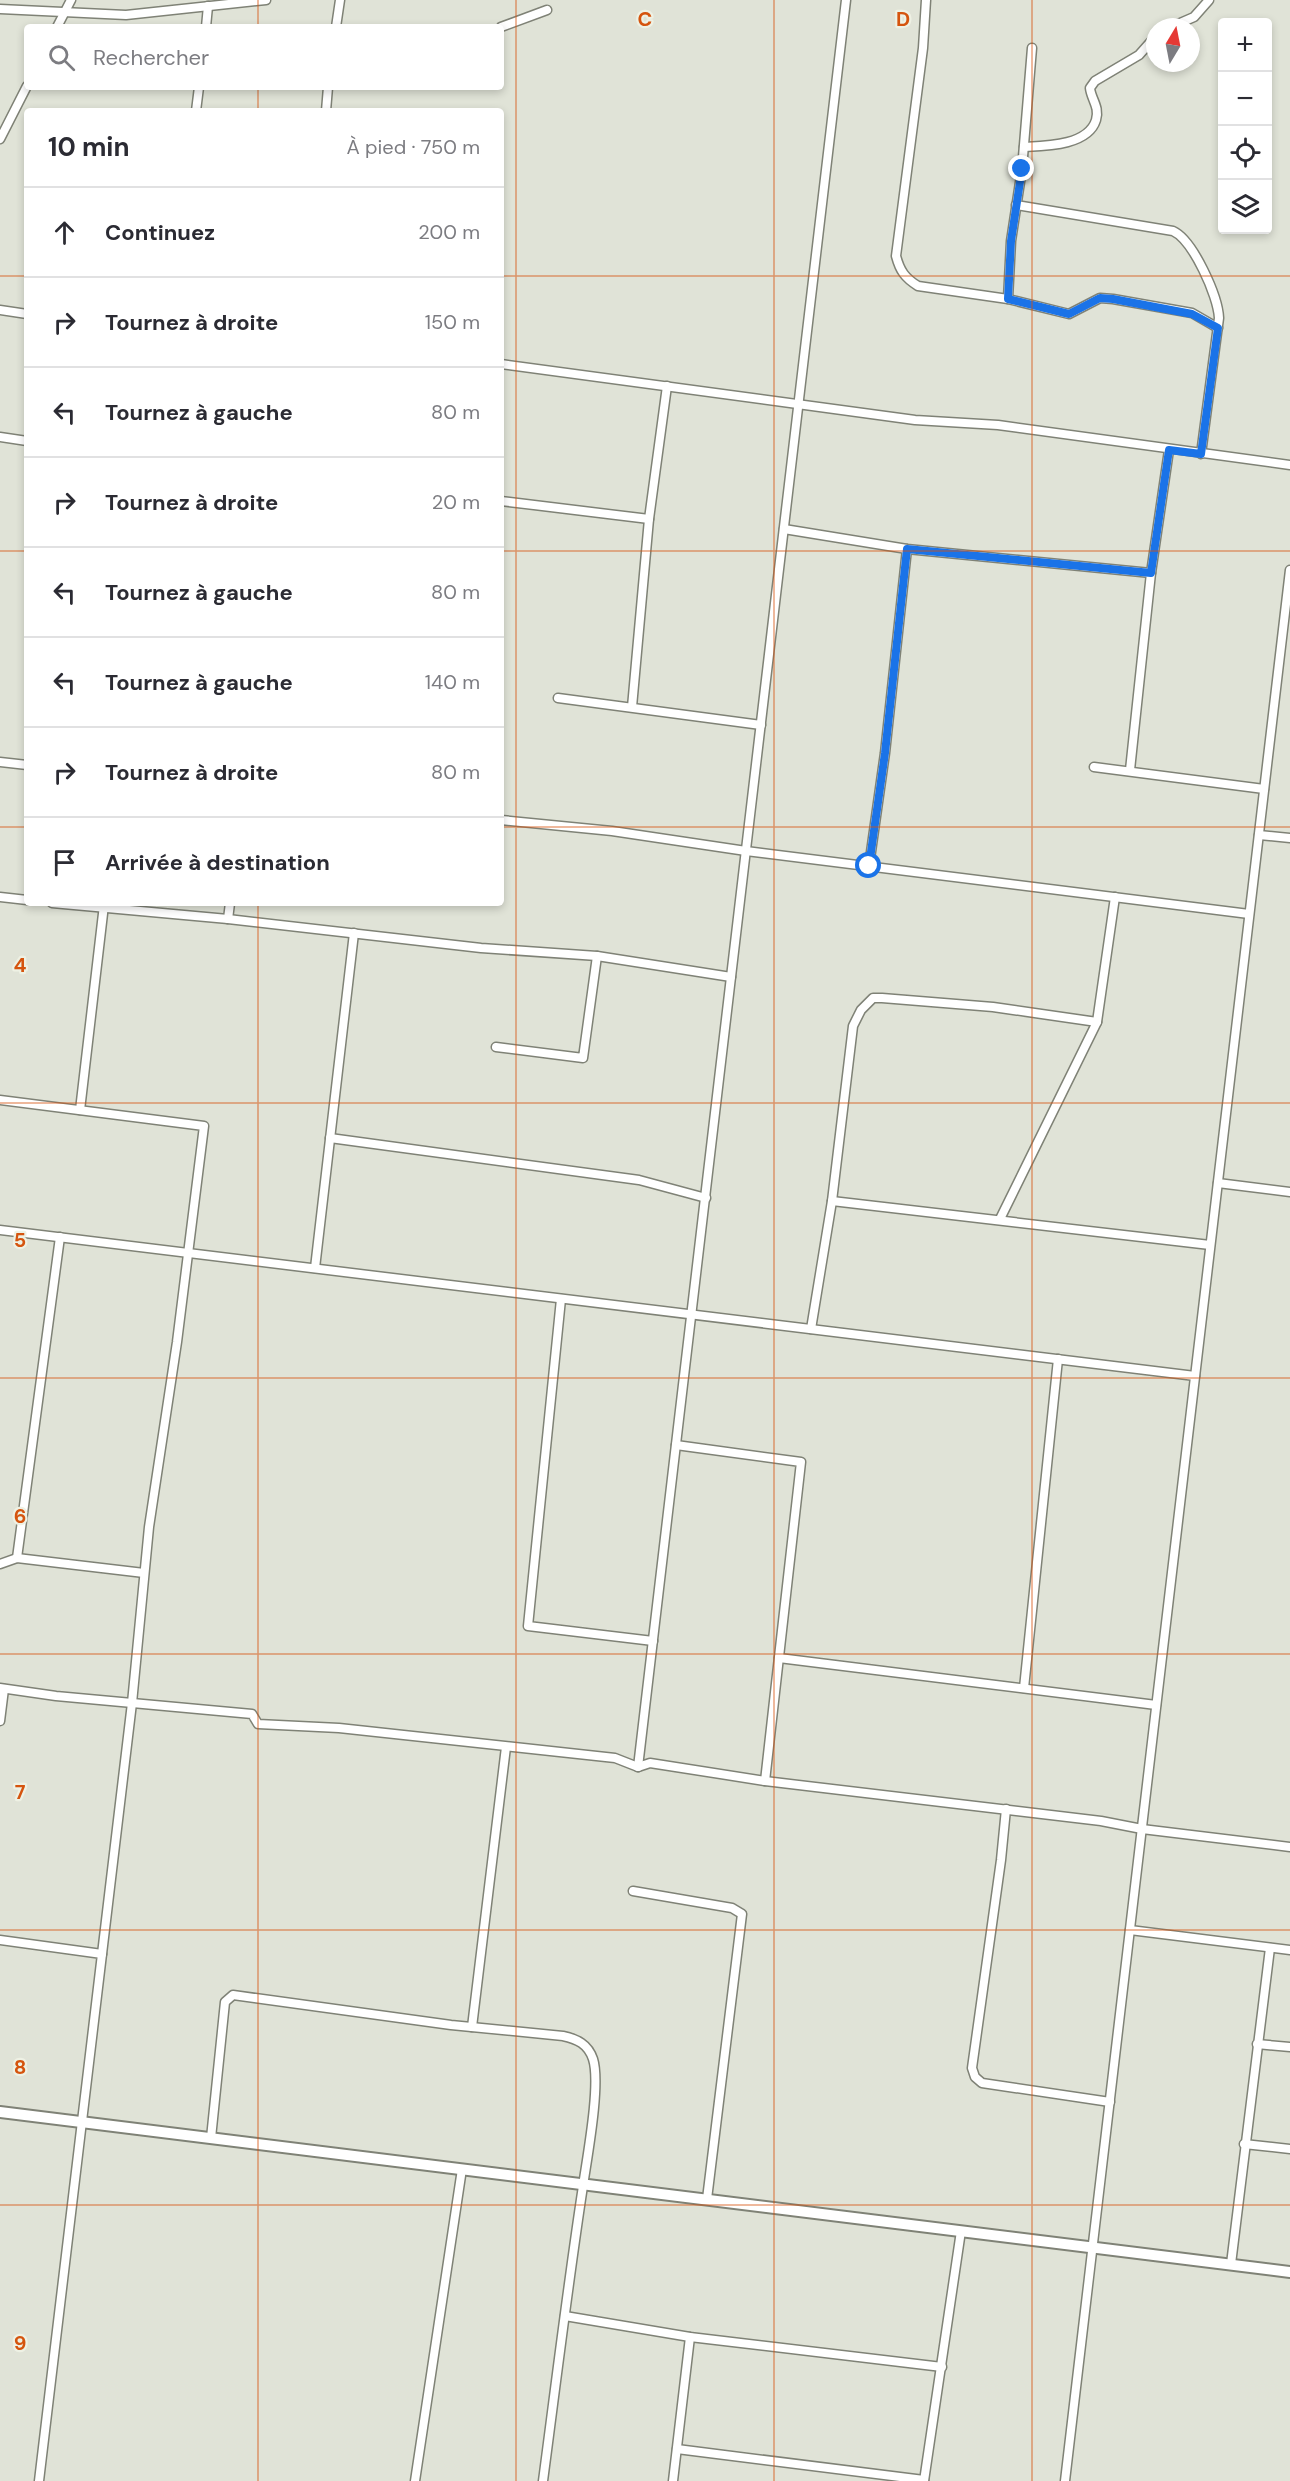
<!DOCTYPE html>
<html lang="fr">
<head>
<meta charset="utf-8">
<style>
	body { margin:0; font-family:"DM Sans",sans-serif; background:#f2f2f3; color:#2b2b33 }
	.controls { position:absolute; right:18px; top:18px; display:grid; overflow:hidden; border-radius:6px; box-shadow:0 3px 9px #0003 }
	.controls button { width:54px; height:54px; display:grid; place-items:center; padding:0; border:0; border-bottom:2px solid #e1e1e2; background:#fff; color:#2b2b33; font:30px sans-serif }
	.compass { position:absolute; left:1146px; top:18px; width:54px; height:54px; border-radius:50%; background:#fff; box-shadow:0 3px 9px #0003; rotate:10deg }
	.stop { position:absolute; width:18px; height:18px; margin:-14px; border:4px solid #1a73e8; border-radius:50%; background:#fff }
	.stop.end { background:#1a73e8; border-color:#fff; box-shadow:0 2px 6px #0008 }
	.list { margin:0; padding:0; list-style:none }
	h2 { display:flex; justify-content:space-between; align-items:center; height:78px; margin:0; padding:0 24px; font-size:26px }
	h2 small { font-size:20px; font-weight:400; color:#7c7c81 }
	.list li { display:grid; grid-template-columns:39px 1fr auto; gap:18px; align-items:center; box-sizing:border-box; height:90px; padding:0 24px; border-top:2px solid #e1e1e2 }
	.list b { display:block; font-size:22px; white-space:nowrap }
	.list em { font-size:20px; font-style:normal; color:#7c7c81 }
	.icon { flex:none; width:33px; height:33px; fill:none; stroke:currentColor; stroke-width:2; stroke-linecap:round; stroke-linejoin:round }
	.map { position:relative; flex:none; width:1290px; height:2481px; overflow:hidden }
	.search { position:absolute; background:#fff; box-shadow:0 3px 9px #0003; left:24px; top:24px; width:480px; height:66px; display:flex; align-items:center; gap:15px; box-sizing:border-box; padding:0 21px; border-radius:6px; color:#7c7c81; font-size:22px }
	.panel { position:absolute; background:#fff; box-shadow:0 3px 9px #0003; left:24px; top:108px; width:480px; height:798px; border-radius:6px }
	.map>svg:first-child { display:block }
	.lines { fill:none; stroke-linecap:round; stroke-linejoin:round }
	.minor-casing { stroke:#7f8276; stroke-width:11 }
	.tertiary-casing { stroke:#7f8276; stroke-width:14 }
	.minor { stroke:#fff; stroke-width:8 }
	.tertiary { stroke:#fff; stroke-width:10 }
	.route { stroke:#1a73e8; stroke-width:8 }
	.grid { fill:none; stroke:#d5540e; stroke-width:1.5; stroke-opacity:0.55 }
	.grid-label { font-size:20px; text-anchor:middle; font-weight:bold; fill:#d5540e; stroke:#eef1e4; stroke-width:4.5; stroke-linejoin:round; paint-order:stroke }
</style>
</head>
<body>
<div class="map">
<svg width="1290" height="2481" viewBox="0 0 1290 2481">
	<rect width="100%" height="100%" fill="#e0e3d7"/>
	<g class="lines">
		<g class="minor-casing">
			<g id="minor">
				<path d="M 926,0 L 923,48 L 896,256 C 900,271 905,278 918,286 L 1008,299 L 1069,314 L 1100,298 L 1113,299 L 1192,313 L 1218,328"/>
				<polyline points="0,9 126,15 266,0"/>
				<polyline points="57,27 71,0"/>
				<polyline points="206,27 208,6"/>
				<polyline points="336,27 340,0"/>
				<polyline points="501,27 547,10"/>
				<polyline points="1171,27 1194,17 1209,0"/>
				<polyline points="196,111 199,87"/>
				<polyline points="326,111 328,87"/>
				<polyline points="0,139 27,86"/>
				<path d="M 1024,147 C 1044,146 1088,146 1096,120 C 1100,107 1091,99 1090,88 L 1095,81 L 1139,55 L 1155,37"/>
				<path d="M 1016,205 L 1173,231 C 1193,240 1218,296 1219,318 L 1201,454"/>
				<polyline points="1008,299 1011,241 1022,169 1032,48"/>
				<polyline points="0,310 27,314"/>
				<polyline points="501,364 915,420 998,425 1290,465"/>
				<polyline points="0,437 27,441"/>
				<polyline points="501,501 649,519"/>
				<polyline points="784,529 907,549 1151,573"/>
				<polyline points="558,698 761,725"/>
				<polyline points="632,707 649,519 667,386"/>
				<polyline points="0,762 27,765"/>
				<polyline points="1094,767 1264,789"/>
				<polyline points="1130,770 1151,573 1169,450"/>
				<polyline points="501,820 612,831 746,851 1249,914"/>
				<polyline points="1259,835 1290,838"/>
				<polyline points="869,866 885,753 907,549"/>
				<polyline points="0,897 27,900"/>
				<polyline points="52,903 228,919 481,948 597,956 731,977"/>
				<polyline points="228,919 230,903"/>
				<polyline points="496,1047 583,1058 597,956"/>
				<polyline points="0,1100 204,1126 177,1342 149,1527 132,1703 102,1954"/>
				<polyline points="80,1110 104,905"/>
				<polyline points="330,1138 639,1180 706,1198"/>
				<polyline points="1218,1183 1290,1192"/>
				<polyline points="832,1201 1210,1245"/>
				<polyline points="1000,1219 1097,1022 1115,897"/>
				<polyline points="0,1230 1195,1376"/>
				<polyline points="315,1268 354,933"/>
				<polyline points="561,1299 528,1626 653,1641"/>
				<polyline points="811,1329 832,1201 853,1026 861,1010 873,998 882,998 993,1007 1097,1022"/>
				<polyline points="676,1445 801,1462 765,1781"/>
				<polyline points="17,1558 60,1237"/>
				<polyline points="0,1564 17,1558 144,1573"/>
				<polyline points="779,1658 1156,1705"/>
				<polyline points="0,1688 56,1696 252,1714 258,1724 339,1728 615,1758 638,1767 650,1763 765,1781 1101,1821 1142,1829 1290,1847"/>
				<polyline points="1024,1688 1058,1359"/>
				<polyline points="0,1721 4,1689"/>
				<polyline points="638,1767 846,0"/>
				<polyline points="1006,1809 1001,1860 972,2068 975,2077 982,2083 1110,2102"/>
				<polyline points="633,1891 732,1908 742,1914 707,2199"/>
				<polyline points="1130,1930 1290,1950"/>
				<polyline points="0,1940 102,1954 39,2481"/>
				<polyline points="472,2027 506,1747"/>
				<polyline points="1257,2044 1290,2047"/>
				<path d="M 211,2138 L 225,2002 L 233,1995 L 451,2025 L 563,2036 C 577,2039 588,2044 593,2059 C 601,2084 587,2158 583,2186 C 568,2284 556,2383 543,2481"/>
				<polyline points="1244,2144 1290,2149"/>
				<polyline points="1231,2264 1270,1948"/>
				<polyline points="565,2316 690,2337 942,2367"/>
				<polyline points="677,2449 924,2480"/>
				<polyline points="415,2481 462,2169"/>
				<polyline points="673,2481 690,2337"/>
				<polyline points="924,2481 961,2231"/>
				<polyline points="1065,2481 1290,570"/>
			</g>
		</g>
		<g class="tertiary-casing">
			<polyline id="tertiary" points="0,2112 1290,2272"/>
		</g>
		<use href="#minor" class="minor"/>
		<use href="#tertiary" class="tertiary"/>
	</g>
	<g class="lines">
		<polyline class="route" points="869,866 885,753 907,549 1151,573 1169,450 1201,454 1218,328 1192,314 1113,299 1100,298 1069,314 1008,299 1011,241 1022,169"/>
	</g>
	<path class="grid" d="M 258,0 L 258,27M 516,0 L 516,2481M 774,0 L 774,2481M 1032,0 L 1032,2481M 258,87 L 258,111M 0,276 L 27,276M 501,276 L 1290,276M 0,551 L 27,551M 501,551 L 1290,551M 0,827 L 27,827M 501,827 L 1290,827M 258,903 L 258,2481M 0,1103 L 1290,1103M 0,1378 L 1290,1378M 0,1654 L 1290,1654M 0,1930 L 1290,1930M 0,2205 L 1290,2205"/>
	<g class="grid-label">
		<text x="645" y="26">C</text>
		<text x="903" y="26">D</text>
		<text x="20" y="972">4</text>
		<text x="20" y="1247">5</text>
		<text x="20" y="1523">6</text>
		<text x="20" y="1799">7</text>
		<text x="20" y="2074">8</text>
		<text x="20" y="2350">9</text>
	</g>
</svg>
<div class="controls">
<button>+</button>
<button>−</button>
<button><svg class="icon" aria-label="locate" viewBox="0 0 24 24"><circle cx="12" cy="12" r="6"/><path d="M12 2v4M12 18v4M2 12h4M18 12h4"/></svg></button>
<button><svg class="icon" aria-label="layers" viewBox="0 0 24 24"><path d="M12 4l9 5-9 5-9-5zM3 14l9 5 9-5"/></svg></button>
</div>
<svg class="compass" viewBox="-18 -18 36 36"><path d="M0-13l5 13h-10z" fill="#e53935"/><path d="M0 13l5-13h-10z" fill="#7c7c81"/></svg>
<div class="stop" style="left:869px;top:866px"></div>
<div class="stop end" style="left:1022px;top:169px"></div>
<div class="search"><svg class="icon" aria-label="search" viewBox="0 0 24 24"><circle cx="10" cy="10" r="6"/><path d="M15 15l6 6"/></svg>Rechercher</div>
<section class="panel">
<h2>10 min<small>À pied · 750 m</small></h2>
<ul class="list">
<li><svg class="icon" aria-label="ahead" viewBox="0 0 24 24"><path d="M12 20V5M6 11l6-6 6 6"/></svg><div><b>Continuez</b></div><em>200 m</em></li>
<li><svg class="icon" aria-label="right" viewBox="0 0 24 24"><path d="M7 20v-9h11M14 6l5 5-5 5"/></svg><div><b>Tournez à droite</b></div><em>150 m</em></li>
<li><svg class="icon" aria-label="left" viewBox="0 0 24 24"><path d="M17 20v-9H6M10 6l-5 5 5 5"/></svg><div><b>Tournez à gauche</b></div><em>80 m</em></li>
<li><svg class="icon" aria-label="right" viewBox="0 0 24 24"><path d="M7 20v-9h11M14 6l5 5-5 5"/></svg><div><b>Tournez à droite</b></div><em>20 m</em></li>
<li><svg class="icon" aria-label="left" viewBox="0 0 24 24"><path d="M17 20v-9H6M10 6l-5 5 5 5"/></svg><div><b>Tournez à gauche</b></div><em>80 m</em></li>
<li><svg class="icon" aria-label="left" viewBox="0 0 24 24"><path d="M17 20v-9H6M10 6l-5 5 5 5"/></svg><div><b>Tournez à gauche</b></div><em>140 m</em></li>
<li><svg class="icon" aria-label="right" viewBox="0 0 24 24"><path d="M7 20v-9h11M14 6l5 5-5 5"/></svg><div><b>Tournez à droite</b></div><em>80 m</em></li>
<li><svg class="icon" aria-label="arrive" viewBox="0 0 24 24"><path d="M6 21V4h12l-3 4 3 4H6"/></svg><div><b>Arrivée à destination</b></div></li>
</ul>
</section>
</div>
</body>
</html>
